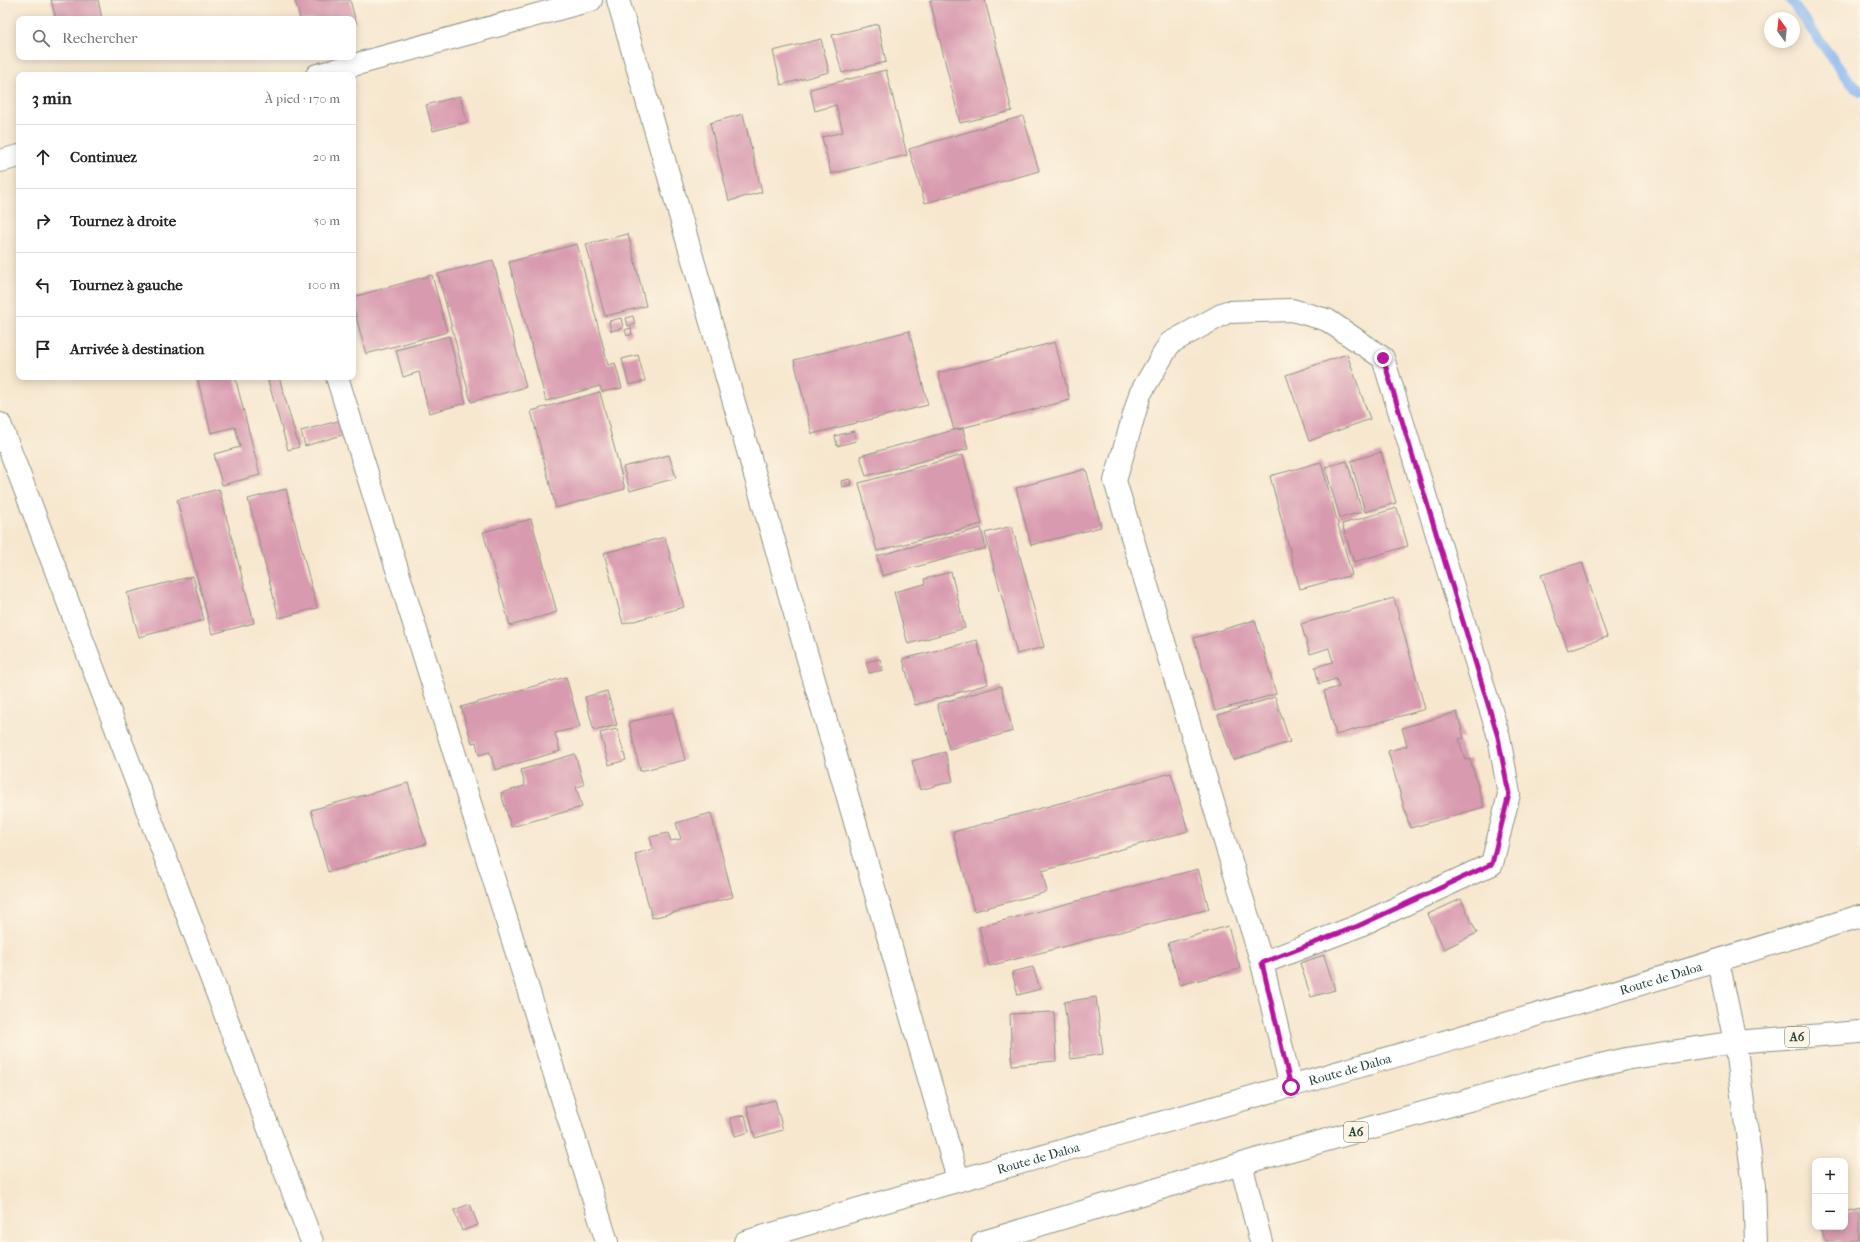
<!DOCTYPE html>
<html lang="fr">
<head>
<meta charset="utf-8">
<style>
	body { margin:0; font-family:"IM FELL French Canon",serif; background:#f2f2f2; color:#222 }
	.controls { position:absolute; right:12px; bottom:12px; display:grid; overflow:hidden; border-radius:8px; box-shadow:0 2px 10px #0003 }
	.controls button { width:36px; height:36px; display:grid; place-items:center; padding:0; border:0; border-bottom:1px solid #e0e0e0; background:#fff; color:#222; font:20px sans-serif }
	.compass { position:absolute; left:1764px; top:12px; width:36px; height:36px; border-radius:50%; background:#fff; box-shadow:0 2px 10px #0003; rotate:345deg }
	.stop { position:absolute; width:12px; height:12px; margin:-9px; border:3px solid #b5179e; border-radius:50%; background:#fff }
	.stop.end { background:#b5179e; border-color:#fff; box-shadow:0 1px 4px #0008 }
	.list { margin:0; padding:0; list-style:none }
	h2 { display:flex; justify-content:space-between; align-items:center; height:52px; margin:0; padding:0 16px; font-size:17px }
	h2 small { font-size:13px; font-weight:400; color:#767676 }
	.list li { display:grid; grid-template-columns:26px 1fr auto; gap:12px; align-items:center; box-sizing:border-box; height:64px; padding:0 16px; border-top:1px solid #e0e0e0 }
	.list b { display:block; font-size:15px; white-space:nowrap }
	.list em { font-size:13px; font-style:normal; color:#767676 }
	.icon { flex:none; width:22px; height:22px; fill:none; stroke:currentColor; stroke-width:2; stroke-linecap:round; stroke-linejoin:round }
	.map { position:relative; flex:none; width:1860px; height:1242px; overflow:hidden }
	.search { position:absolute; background:#fff; box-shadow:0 2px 10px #0003; left:16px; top:16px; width:340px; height:44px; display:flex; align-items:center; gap:10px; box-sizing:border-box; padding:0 14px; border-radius:8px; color:#767676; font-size:15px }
	.panel { position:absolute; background:#fff; box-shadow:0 2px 10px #0003; left:16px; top:72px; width:340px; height:308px; border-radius:8px }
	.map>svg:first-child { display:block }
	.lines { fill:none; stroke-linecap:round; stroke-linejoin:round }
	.stream { stroke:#86b6f1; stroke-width:10 }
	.building { fill:#d89aaf }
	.street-casing { stroke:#8b9282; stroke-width:24 }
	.highway-casing { stroke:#8b9282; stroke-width:24 }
	.street { stroke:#fff; stroke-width:22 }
	.highway { stroke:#fff; stroke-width:22 }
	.route { stroke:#b5179e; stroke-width:5 }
	.labels { text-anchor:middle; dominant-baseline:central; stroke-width:3.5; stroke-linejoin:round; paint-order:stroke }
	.shield { fill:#fcf5e5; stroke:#617469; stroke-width:1 }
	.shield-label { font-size:12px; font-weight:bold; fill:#1f3d34 }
	.street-label { font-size:13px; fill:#1f3d34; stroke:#fcf5e5 }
</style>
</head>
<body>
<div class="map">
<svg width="1860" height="1242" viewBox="0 0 1860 1242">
	<rect width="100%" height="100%" fill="#fcf5e5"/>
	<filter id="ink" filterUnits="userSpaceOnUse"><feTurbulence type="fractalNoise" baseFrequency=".025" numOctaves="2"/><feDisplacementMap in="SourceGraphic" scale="8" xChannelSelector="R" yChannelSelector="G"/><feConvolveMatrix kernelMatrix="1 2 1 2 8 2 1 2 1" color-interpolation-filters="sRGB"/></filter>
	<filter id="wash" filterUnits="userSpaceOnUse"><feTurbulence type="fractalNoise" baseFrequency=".012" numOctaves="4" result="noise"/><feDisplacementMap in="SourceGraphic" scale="16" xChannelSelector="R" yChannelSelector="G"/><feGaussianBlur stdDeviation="0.9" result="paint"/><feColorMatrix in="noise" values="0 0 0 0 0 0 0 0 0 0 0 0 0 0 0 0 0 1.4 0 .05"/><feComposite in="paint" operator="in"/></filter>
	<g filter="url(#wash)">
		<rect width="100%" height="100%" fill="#f7e7cf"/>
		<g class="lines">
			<polyline class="stream" points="1790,0 1843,73 1860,92"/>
		</g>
		<g id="blocks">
			<g class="building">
				<polygon points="51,0 98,0 102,19 56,19"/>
				<polygon points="295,0 350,0 356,22 353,23 353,19 300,19"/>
				<polygon points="930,0 985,0 1012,111 960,123"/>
				<polygon points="878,24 886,62 842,73 832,35"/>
				<polygon points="821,39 829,72 781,85 773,51"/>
				<polygon points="886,70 907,155 831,174 822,137 843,132 836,105 815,111 810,89"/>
				<polygon points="460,96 467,122 433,131 426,105"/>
				<polygon points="743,114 762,192 729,201 710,123"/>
				<polygon points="1023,116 1039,171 925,203 909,149"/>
				<polygon points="628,234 646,306 605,316 586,244"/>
				<polygon points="577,244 608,365 615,363 622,388 602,392 600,386 546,401 509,262"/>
				<polygon points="493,260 526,387 471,402 438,274"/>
				<polygon points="432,275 447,332 366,354 353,305 353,297"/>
				<polygon points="633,316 635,324 628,326 626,318"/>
				<polygon points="621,318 623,328 611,331 609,321"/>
				<polygon points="631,328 632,334 627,336 625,330"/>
				<polygon points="909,331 928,405 812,434 794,360"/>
				<polygon points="449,336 466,403 429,413 419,372 403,377 396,350"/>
				<polygon points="1055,342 1070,400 954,430 963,429 968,449 866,476 860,456 954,430 938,373"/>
				<polygon points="1347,354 1370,419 1309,441 1286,375"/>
				<polygon points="638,355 645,381 629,385 622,359"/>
				<polygon points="197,377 235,377 260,475 222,485 214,454 240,447 235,427 211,433"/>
				<polygon points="267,377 279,377 299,447 288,450"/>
				<polygon points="600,392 625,489 556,508 531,411"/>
				<polygon points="345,419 349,433 305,446 301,431"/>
				<polygon points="854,431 856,441 837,446 835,436"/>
				<polygon points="1381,452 1396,503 1365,512 1351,461"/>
				<polygon points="669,455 676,478 630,491 623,467"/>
				<polygon points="963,455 982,524 877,551 859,483"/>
				<polygon points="1347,461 1362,512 1340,518 1325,467"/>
				<polygon points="1321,462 1352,575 1300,589 1270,476"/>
				<polygon points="1086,469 1101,527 1031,545 1016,488"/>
				<polygon points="850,479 851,485 842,487 841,481"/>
				<polygon points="219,489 254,623 212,634 177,500"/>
				<polygon points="286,489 317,608 279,618 248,499"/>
				<polygon points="1397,508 1408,546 1354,562 1342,524"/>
				<polygon points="531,519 557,612 510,626 483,532"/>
				<polygon points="1012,526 1044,647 1017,654 985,533"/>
				<polygon points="981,528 986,548 882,576 877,556"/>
				<polygon points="665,537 684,607 623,624 604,553"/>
				<polygon points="1582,562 1607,637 1568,650 1541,575"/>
				<polygon points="951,572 965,628 908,644 894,592 925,584 924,579"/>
				<polygon points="193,576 204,620 139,637 127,593"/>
				<polygon points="1394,598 1425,709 1336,735 1324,691 1339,687 1336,679 1319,684 1315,667 1333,662 1329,648 1310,654 1301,624"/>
				<polygon points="1255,620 1276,694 1215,711 1194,638"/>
				<polygon points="977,640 988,684 915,705 903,659"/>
				<polygon points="880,659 883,670 869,673 866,662"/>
				<polygon points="566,677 580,727 555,733 560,751 495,770 490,752 479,755 476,742 472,743 461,707"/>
				<polygon points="1001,686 1013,731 949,749 937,704"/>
				<polygon points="607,691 617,725 594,731 585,697"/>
				<polygon points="1275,697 1290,742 1233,760 1218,715"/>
				<polygon points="673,712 685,760 640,771 629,722"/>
				<polygon points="1457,712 1464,738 1459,739 1465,760 1470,759 1484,807 1410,828 1388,751 1407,746 1402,728"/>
				<polygon points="617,729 626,760 609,765 600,733"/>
				<polygon points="945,752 953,781 920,790 912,761"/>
				<polygon points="575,754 584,785 576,787 582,807 511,827 501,793 525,786 521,770"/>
				<polygon points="1171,773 1188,831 1042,871 1047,892 974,911 953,832"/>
				<polygon points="408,783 426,844 328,872 311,810"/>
				<polygon points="711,813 733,897 652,918 635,854 653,849 650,837 668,833 671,841 681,839 676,823"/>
				<polygon points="1198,869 1209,909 989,966 979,927"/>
				<polygon points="1461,899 1477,933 1444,949 1428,914"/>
				<polygon points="1228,926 1240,969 1180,985 1168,943"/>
				<polygon points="1324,955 1335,990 1311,997 1300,963"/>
				<polygon points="1033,967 1040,989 1018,995 1012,972"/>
				<polygon points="1096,997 1103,1054 1071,1059 1064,1002"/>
				<polygon points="1054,1012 1056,1061 1012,1065 1010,1014"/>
				<polygon points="775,1100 783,1130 755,1138 747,1107"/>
				<polygon points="745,1115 749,1132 735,1136 730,1118"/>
				<polygon points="470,1204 478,1225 462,1231 454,1210"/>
				<polygon points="1860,1209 1860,1242 1825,1242 1821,1227 1845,1227 1845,1213"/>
			</g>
		</g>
	</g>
	<g filter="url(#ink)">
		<use href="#blocks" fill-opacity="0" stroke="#8b9282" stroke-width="1"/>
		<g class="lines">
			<g class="street-casing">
				<g id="street">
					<polyline points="618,0 958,1179"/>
					<polyline points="317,75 591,0"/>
					<polyline points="0,161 19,156"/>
					<polyline points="337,377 607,1242"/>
					<polyline points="0,424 312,1242"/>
					<polyline points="1262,963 1115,481 1140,394 1170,343 1227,312 1292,310 1327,320 1383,358 1499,737 1509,794 1492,864 1358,926 1262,963 1291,1087"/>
					<polyline points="1735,1042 1754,1186 1756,1242"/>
					<polyline points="1241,1164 1261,1242"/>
				</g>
			</g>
			<g class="highway-casing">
				<g id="highway">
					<polyline points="1718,961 1735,1042"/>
					<path id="s1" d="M 745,1242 C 1116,1133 1491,1034 1860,916"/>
					<polyline points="983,1242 1241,1164 1551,1077 1626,1059 1735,1042 1860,1032"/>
				</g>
			</g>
			<use href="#street" class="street"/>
			<use href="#highway" class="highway"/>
		</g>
	</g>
	<g class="lines" filter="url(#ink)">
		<polyline class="route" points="1291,1087 1262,963 1358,926 1492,864 1509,794 1498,737 1383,358"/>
	</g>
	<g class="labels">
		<g class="shield">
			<rect x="1785" y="1027" width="24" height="20" rx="3"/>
			<rect x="1344" y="1122" width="24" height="20" rx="3"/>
		</g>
		<g class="shield-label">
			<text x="1797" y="1037">A6</text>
			<text x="1356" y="1132">A6</text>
		</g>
		<g class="street-label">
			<text stroke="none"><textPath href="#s1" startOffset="953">Route de Daloa</textPath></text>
			<text stroke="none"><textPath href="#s1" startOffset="629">Route de Daloa</textPath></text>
			<text stroke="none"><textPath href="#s1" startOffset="305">Route de Daloa</textPath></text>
		</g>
	</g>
</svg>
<div class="controls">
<button>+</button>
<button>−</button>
</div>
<svg class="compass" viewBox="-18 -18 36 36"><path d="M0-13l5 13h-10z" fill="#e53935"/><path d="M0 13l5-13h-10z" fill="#767676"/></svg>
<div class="stop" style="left:1291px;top:1087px"></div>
<div class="stop end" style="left:1383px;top:358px"></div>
<div class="search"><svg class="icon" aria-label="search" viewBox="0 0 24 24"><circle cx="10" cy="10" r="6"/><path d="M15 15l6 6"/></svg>Rechercher</div>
<section class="panel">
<h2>3 min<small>À pied · 170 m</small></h2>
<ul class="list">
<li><svg class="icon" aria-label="ahead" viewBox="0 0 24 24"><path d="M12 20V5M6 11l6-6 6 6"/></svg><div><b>Continuez</b></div><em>20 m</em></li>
<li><svg class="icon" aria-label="right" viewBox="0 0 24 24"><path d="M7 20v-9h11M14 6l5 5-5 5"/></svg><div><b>Tournez à droite</b></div><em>50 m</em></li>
<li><svg class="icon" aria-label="left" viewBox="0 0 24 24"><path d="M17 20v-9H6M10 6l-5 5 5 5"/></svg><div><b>Tournez à gauche</b></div><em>100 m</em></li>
<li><svg class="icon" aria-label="arrive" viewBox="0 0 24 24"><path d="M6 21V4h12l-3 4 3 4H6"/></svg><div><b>Arrivée à destination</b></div></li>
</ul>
</section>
</div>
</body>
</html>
